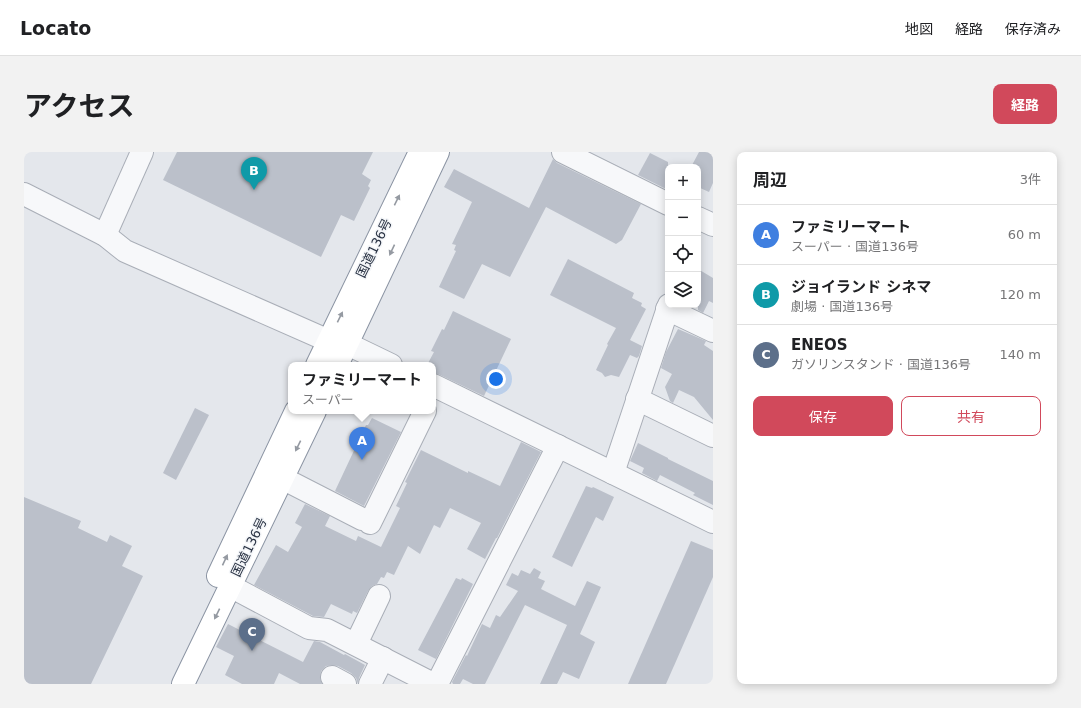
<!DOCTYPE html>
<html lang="ja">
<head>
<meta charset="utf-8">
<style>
	body { margin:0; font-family:"DejaVu Sans","Noto Sans JP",sans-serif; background:#f2f2f2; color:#202124 }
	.controls { position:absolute; right:12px; top:12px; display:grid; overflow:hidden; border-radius:8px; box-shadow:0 2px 10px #0003 }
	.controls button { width:36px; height:36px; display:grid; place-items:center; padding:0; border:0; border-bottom:1px solid #e0e0e0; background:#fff; color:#202124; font:20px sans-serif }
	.you { position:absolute; left:472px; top:227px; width:14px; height:14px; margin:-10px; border:3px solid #fff; border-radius:50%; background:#1a73e8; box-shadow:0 0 0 6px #1a73e833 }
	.badge { display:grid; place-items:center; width:26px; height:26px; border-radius:50%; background:#d1495b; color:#fff; font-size:13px; font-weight:700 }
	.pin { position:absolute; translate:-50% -33px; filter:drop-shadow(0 1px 2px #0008) }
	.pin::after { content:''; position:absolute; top:21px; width:14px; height:12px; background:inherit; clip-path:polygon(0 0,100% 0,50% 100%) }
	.popup { position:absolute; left:264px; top:210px; width:148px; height:52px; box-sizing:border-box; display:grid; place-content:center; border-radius:8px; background:#fff; filter:drop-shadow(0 1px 3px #0005); font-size:13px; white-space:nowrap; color:#757577 }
	.popup b { font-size:15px; color:#202124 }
	.popup::after { content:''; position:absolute; left:50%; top:100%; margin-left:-8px; border:8px solid transparent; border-top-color:#fff }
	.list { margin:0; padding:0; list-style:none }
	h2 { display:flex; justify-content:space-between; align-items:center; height:52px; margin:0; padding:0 16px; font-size:17px }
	h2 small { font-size:13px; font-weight:400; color:#757577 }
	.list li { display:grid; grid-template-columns:26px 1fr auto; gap:12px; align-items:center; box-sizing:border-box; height:60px; padding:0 16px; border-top:1px solid #e0e0e0 }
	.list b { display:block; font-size:15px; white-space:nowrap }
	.list p { margin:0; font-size:13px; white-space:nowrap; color:#757577 }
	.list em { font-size:13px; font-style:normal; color:#757577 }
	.actions { display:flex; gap:8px; padding:12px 16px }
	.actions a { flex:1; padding:9px 0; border:1px solid #d1495b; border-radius:8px; text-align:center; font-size:14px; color:#d1495b }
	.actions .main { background:#d1495b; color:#fff }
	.icon { flex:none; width:22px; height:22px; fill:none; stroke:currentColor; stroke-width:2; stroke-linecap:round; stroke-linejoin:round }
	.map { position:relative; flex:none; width:689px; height:532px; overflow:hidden; border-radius:8px }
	header { display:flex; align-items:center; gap:24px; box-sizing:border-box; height:56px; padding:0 20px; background:#fff; border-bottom:1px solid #e0e0e0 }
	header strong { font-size:19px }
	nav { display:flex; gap:22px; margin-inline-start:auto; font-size:14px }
	.intro { display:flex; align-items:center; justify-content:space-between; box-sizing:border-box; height:96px; padding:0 24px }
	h1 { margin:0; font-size:28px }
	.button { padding:10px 18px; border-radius:8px; background:#d1495b; color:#fff; font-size:14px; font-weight:700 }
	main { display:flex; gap:24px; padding:0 24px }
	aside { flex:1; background:#fff; border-radius:8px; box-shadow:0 2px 10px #0003 }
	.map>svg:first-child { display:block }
	.building { fill:#bbc0ca }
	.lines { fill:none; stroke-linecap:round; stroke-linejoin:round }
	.minor-casing { stroke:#a9aeb7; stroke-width:24 }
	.highway-casing { stroke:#8b94a3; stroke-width:24 }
	.minor { stroke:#f7f8fa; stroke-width:22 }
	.highway { stroke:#fff; stroke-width:22 }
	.oneway { fill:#959aa2 }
	.labels { text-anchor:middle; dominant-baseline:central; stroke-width:3; stroke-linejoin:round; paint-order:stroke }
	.street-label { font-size:13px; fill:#2b3445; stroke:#f4f6f9 }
</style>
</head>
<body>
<header>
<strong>Locato</strong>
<nav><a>地図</a><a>経路</a><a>保存済み</a></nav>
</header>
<div class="intro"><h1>アクセス</h1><a class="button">経路</a></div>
<main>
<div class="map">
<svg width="689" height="532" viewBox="0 0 689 532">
	<rect width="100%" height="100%" fill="#e4e7ec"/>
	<g class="building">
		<polygon points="153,0 349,0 338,22 347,28 344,34 346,36 330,69 317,63 297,105 139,28"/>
		<polygon points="675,0 689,0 689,31 685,40 674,35 674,15 667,15"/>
		<polygon points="626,1 644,10 644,38 614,23"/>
		<polygon points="529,7 533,11 617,52 598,88 592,92 522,55 486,125 458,112 440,147 415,135 432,99 430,98 432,93 428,92 448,50 420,35 430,17 505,56"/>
		<polygon points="544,107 610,141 608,146 618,151 617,154 622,157 606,188 618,194 615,204 613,206 606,203 595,225 587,223 581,225 578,221 572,218 584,193 583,192 592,176 526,143"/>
		<polygon points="674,117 689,126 689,151 685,149 679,161 674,158"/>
		<polygon points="429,159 487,187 460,244 414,222 409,221 409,213 403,213 410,200 407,199 418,177 420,178"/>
		<polygon points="654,177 682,189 680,193 689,199 689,268 670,245 655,238 649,251 646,249 641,235 648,222 637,216 642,200"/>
		<polygon points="171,256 185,263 152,328 139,321"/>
		<polygon points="348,266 377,280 340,354 311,339 342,273 344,273"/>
		<polygon points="497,290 517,300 473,386 472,386 461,407 443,397 457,371 426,356 416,376 410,373 396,402 384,394 370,423 363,420 360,426 357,425 353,432 348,434 344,439 333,461 329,459 328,462 307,452 300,465 289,464 230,433 252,393 264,400 278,375 271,371 281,352 306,364 301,374 332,389 334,384 357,395 376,356 372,354 383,331 381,330 397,298 444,321 444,319 476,334"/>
		<polygon points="614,291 644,306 644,307 689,329 689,353 669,343 671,341 636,323 633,329 618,321 620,316 606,309"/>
		<polygon points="562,334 568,336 569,335 590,345 579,369 572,365 548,415 528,405"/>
		<polygon points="0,345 57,369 54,376 83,390 86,383 108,394 98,414 119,424 67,532 0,532"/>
		<polygon points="667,389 689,398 689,425 642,532 604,532"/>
		<polygon points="510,416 517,420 514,426 521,429 517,437 551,454 563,429 577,435 556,482 571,490 555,527 539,520 533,532 516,532 543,473 501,453 461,532 449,532 439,527 436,532 429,532 428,530 442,503 443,504 458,472 466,476 472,463 476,465 494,439 482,433 488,421 494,424 497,418 506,422"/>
		<polygon points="432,426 437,428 438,426 449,432 412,507 394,498"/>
		<polygon points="204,472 279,510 290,489 296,490 320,503 321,502 341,513 335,526 334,532 332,526 327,521 314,514 308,513 302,514 297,519 296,526 298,532 276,532 255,521 250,532 218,532 201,523 210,504 192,495"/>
	</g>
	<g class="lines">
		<g class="minor-casing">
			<g id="minor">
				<polyline points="539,0 644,52"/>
				<polyline points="0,42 81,83 101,99 305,189"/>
				<polyline points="674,66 689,73"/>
				<polyline points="81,83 118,0"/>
				<polyline points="643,157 689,179"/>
				<polyline points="307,184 367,213"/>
				<polyline points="409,233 689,370"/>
				<polyline points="613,247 689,284"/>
				<polyline points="589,321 645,153"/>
				<polyline points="258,326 338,367"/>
				<polyline points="346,371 401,259"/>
				<polyline points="206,434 285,476 303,478 409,532"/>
				<polyline points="332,492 355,444"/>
				<polyline points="308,525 321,532"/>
				<polyline points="346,532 359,506"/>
				<polyline points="413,532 534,294"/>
			</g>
		</g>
		<g class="highway-casing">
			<g id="highway">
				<polyline points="293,213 396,0"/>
				<polyline points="313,213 414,0"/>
				<polyline points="194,424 272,259"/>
				<polyline points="159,532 291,259"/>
			</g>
		</g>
		<use href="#minor" class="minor"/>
		<use href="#highway" class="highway"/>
	</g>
	<defs><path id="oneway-solid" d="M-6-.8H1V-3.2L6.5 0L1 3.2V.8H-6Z"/></defs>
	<g class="oneway">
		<use href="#oneway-solid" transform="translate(373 48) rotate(-64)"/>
		<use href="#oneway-solid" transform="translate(368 98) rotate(115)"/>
		<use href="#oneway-solid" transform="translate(316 165) rotate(-64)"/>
		<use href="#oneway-solid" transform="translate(274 294) rotate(116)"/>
		<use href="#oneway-solid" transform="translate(201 408) rotate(-65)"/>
		<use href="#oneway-solid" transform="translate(193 462) rotate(116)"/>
	</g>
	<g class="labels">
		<g class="street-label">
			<text transform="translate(350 96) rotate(-64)">国道136号</text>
			<text transform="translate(225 395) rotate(-64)">国道136号</text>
		</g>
	</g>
</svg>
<div class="controls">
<button>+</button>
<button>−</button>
<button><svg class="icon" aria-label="locate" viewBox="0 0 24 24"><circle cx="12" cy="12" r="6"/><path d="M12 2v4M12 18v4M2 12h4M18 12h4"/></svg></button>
<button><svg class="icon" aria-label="layers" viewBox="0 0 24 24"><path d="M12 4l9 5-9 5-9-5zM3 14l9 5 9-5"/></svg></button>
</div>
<div class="you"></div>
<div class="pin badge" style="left:338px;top:308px;background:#3f7fe0">A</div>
<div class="popup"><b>ファミリーマート</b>スーパー</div>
<div class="pin badge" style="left:230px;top:38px;background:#0f9aa8">B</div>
<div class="pin badge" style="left:228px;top:499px;background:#5c6f8a">C</div>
</div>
<aside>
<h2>周辺<small>3件</small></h2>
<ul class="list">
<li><span class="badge" style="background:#3f7fe0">A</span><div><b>ファミリーマート</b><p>スーパー · 国道136号</p></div><em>60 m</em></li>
<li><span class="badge" style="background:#0f9aa8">B</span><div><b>ジョイランド シネマ</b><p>劇場 · 国道136号</p></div><em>120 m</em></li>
<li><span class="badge" style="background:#5c6f8a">C</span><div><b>ENEOS</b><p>ガソリンスタンド · 国道136号</p></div><em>140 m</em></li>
</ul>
<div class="actions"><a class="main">保存</a><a>共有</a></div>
</aside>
</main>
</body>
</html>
